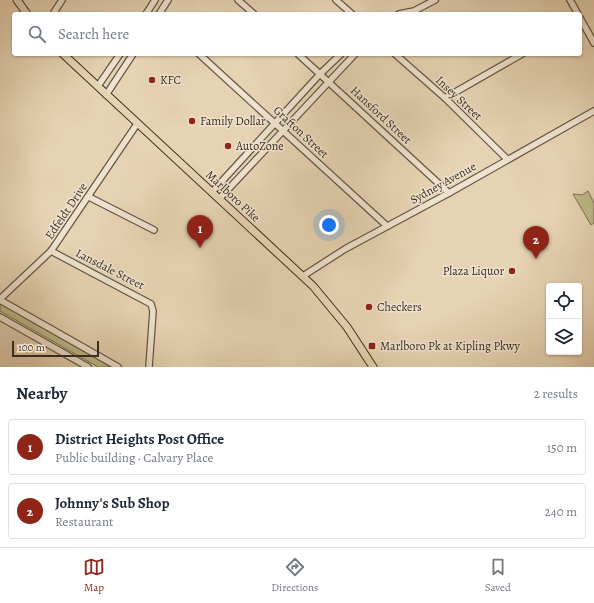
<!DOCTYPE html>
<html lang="en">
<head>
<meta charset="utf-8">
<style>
	body { margin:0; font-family:Alegreya,serif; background:#f6f6f7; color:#1f2937 }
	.controls { position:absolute; right:12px; bottom:12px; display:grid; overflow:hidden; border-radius:4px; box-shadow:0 1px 3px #0004 }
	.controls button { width:36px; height:36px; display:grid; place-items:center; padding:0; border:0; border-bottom:1px solid #e0e1e3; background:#fff; color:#1f2937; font:20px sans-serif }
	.scale { position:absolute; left:12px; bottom:10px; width:87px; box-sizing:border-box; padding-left:4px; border:2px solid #3b2e21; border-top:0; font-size:11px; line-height:14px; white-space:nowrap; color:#3b2e21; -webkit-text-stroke:3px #efe2ce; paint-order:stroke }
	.you { position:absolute; left:329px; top:225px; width:14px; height:14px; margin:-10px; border:3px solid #fff; border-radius:50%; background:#1a73e8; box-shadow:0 0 0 6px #1a73e833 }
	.badge { display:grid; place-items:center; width:26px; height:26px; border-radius:50%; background:#8f2418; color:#fff; font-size:13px; font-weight:700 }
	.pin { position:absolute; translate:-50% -33px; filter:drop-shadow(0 1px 2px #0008) }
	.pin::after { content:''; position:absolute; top:21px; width:14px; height:12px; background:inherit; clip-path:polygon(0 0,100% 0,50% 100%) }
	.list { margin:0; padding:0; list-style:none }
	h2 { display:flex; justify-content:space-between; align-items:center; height:52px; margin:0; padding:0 16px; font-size:17px }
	h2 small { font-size:13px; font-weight:400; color:#747a83 }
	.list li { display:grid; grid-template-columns:26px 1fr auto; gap:12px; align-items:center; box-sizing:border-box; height:56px; margin:0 8px 8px; padding:0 8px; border:1px solid #e0e1e3; border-radius:4px }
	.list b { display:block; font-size:15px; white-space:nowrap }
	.list p { margin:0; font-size:13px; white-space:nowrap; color:#747a83 }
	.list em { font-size:13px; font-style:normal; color:#747a83 }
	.icon { flex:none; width:22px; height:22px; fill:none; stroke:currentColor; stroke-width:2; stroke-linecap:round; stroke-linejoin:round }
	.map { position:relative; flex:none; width:594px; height:367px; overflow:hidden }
	.search { position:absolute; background:#fff; box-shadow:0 1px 3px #0004; left:12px; right:12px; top:12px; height:44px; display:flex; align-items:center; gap:10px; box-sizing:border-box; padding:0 14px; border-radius:4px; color:#747a83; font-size:15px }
	.sheet { height:180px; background:#fff }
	nav { display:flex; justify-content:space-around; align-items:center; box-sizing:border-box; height:56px; border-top:1px solid #e0e1e3; background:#fff; font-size:11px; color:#747a83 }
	nav a { display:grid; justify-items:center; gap:2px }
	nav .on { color:#8f2418 }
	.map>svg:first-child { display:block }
	.green { fill:#bcba88; stroke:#7c7454 }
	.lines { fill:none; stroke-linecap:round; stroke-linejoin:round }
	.minor-casing { stroke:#665746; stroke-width:8 }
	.major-casing { stroke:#3b2e21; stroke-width:9 }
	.minor { stroke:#efe2ce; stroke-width:5.5 }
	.major { stroke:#e6d3b3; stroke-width:7 }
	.poi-dot { fill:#8f2418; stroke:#efe2ce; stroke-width:1.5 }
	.labels { text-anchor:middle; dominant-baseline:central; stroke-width:3; stroke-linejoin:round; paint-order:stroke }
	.poi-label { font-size:12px; fill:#3b2e21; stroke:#efe2ce; text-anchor:start }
	.street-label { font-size:12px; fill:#3b2e21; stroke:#efe2ce }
</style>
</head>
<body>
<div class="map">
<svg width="594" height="367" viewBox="0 0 594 367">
	<rect width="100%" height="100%" fill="#e6d3b3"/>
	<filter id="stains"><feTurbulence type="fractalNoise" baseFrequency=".005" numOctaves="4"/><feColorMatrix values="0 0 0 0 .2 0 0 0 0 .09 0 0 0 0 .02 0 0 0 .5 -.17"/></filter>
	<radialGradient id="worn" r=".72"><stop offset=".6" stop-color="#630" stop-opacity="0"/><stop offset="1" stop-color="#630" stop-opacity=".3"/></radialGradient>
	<g class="green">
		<polygon points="588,191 594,203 594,223 591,225 573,194 582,195"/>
		<polygon points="0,302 115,367 98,367 0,311"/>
	</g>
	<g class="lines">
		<g class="minor-casing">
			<g id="minor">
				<polyline points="238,0 254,14"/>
				<polyline points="336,0 352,14"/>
				<polyline points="570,0 578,14"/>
				<polyline points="53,14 62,0"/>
				<polyline points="146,14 155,0"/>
				<polyline points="159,14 168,0"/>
				<polyline points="399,14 414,11 435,0"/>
				<polyline points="580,18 594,43"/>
				<polyline points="199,54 387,226"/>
				<polyline points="298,54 449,193"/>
				<polyline points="395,54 445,98 507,159"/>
				<polyline points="98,86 120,54"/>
				<polyline points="106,95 133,54"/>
				<polyline points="445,98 522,54"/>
				<polyline points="213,191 320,74 341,54"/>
				<polyline points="89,197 154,230"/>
				<polyline points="220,198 355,54"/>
				<polyline points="51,251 151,304 153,311 149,367"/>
				<polyline points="303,276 345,249 449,193 594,111"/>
				<polyline points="0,299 51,251 137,124"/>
				<polyline points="0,300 118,367"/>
				<polyline points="0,317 88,367"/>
			</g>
		</g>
		<g class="major-casing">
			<g id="major">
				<polyline points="17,0 27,14"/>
				<polyline points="63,54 313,286 347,327 373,367"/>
			</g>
		</g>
		<use href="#minor" class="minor"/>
		<use href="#major" class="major"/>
	</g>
	<g class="poi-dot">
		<circle cx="152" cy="80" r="4"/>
		<circle cx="192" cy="121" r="4"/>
		<circle cx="228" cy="146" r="4"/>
		<circle cx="512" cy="271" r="4"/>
		<circle cx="369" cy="307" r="4"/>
		<rect x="368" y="342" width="8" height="8" rx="2"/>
	</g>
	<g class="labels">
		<g class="poi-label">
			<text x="160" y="80">KFC</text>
			<text x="200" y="121">Family Dollar</text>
			<text x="236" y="146">AutoZone</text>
			<text x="504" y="271" text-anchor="end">Plaza Liquor</text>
			<text x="377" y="307">Checkers</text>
			<text x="380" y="346">Marlboro Pk at Kipling Pkwy</text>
		</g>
		<g class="street-label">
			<text transform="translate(459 98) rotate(43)">Insey Street</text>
			<text transform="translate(381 115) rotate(43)">Hansford Street</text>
			<text transform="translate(301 132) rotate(43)">Grafton Street</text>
			<text transform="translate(443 183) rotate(-29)">Sydney Avenue</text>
			<text transform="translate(233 196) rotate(43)">Marlboro Pike</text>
			<text transform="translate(66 211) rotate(-56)">Edfeldt Drive</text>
			<text transform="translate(110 269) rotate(27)">Lansdale Street</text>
		</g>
	</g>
	<rect width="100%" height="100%" filter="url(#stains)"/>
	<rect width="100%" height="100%" fill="url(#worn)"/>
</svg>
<div class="controls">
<button><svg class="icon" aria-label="locate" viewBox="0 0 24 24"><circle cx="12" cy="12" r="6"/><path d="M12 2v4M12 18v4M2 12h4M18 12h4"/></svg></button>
<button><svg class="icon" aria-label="layers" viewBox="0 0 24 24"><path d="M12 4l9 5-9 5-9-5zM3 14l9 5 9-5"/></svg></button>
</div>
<div class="scale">100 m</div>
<div class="you"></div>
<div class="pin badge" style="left:200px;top:248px">1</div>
<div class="pin badge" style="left:536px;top:259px">2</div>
<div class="search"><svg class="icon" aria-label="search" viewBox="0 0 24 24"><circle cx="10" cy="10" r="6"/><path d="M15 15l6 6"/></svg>Search here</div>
</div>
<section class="sheet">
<h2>Nearby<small>2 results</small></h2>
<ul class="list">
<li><span class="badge">1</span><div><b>District Heights Post Office</b><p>Public building · Calvary Place</p></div><em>150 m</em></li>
<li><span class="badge">2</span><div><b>Johnny's Sub Shop</b><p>Restaurant</p></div><em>240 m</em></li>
</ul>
</section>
<nav>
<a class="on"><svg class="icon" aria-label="map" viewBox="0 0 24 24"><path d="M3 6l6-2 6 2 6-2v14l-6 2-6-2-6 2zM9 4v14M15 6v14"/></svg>Map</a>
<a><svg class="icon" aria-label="directions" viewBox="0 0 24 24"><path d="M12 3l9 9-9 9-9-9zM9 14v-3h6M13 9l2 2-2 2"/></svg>Directions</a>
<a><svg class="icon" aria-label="saved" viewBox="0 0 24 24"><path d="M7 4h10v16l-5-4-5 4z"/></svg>Saved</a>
</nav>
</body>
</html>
